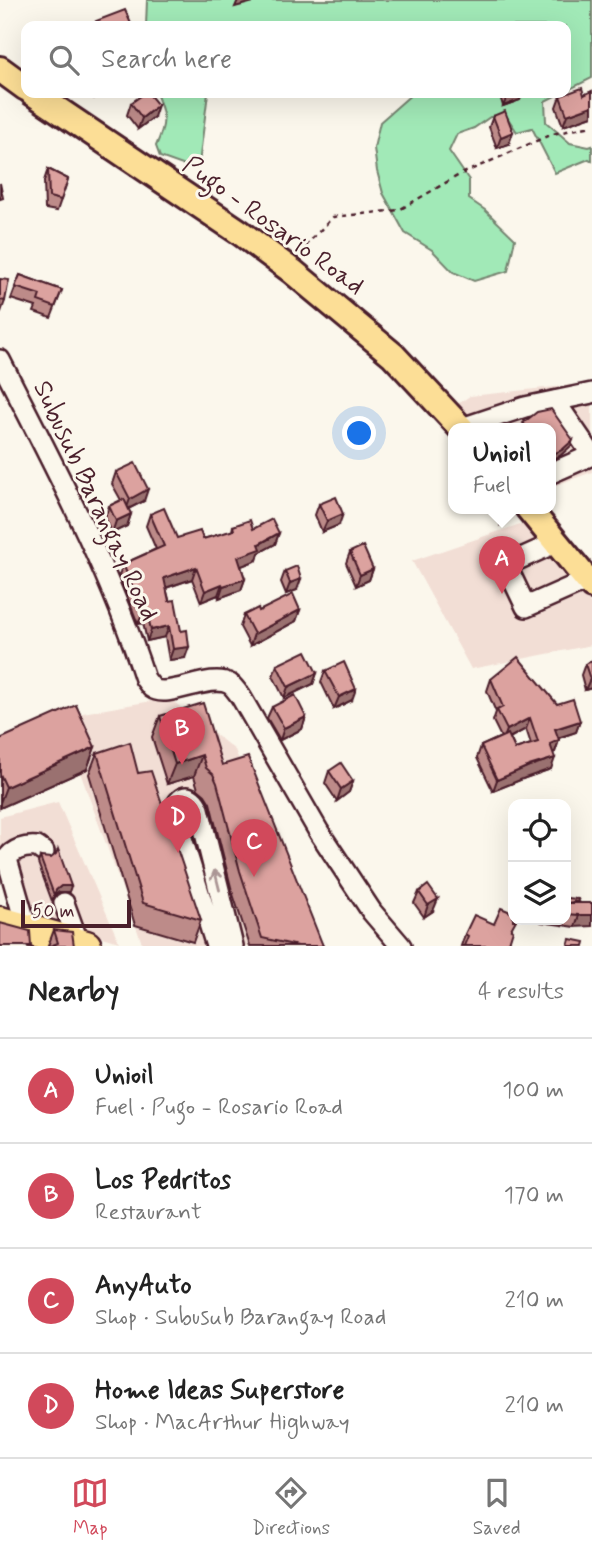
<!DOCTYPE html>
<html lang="en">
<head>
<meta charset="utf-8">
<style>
	body { margin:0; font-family:Mynerve,sans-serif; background:#f6f6f6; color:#222 }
	.controls { position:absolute; right:21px; bottom:21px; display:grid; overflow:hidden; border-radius:14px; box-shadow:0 7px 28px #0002 }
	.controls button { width:63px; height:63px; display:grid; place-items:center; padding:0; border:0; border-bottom:2px solid #e0e0e0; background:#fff; color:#222; font:35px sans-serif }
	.scale { position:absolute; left:21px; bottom:18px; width:110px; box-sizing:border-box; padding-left:7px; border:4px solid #4a1f2b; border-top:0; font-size:19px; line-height:24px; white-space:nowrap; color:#4a1f2b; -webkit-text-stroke:5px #fbf7ec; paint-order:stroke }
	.you { position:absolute; left:360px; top:434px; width:24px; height:24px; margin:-18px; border:5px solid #fff; border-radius:50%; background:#1a73e8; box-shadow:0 0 0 10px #1a73e833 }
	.badge { display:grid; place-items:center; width:46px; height:46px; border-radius:50%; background:#d1495b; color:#fff; font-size:23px; font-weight:700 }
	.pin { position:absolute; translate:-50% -58px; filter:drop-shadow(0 2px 4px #0008) }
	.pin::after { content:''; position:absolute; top:37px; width:24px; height:21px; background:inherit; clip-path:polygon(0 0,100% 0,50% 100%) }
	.popup { position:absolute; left:448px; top:423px; width:108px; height:91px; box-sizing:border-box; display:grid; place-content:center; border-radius:14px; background:#fff; filter:drop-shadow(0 2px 5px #0005); font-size:23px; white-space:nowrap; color:#767676 }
	.popup b { font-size:26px; color:#222 }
	.popup::after { content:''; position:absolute; left:50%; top:100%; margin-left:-14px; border:14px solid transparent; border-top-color:#fff }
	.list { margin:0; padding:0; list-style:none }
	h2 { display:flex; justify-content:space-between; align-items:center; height:91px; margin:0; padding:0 28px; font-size:30px }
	h2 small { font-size:23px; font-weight:400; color:#767676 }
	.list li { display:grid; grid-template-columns:46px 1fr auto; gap:21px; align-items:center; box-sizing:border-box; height:105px; padding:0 28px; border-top:2px solid #e0e0e0 }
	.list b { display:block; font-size:26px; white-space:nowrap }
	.list p { margin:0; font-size:23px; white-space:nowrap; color:#767676 }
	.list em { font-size:23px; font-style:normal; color:#767676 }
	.icon { flex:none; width:38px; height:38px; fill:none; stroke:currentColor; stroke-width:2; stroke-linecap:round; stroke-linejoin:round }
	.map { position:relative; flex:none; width:592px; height:946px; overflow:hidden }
	.search { position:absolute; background:#fff; box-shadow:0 7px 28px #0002; left:21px; right:21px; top:21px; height:77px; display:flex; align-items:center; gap:18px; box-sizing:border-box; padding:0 24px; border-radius:14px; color:#767676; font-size:26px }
	.sheet { height:511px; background:#fff }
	nav { display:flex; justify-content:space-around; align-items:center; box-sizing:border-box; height:98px; border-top:2px solid #e0e0e0; background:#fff; font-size:19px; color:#767676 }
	nav a { display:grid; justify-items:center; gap:4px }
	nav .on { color:#d1495b }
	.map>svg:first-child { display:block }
	.built { fill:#f2ded5 }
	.green { fill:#a1e9b7; stroke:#768471; stroke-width:2 }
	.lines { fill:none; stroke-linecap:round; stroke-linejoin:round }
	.minor-casing { stroke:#4a1f2b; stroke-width:24 }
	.major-casing { stroke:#4a1f2b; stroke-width:30 }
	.highway-casing { stroke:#4a1f2b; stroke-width:35 }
	.path { stroke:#4a1f2b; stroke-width:2.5; stroke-dasharray:5 5; stroke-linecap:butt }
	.minor { stroke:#fbf7ec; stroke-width:19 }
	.major { stroke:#fcde96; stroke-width:24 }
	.highway { stroke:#fcde96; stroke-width:30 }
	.wall { fill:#bd8b89; stroke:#4a1f2b; stroke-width:2; fill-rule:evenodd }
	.shaded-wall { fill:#9a716f; stroke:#4a1f2b; stroke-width:2 }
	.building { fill:#dca29f; stroke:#4a1f2b; stroke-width:2 }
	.oneway { stroke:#ab9695 }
	.labels { text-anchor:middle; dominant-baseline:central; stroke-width:6; stroke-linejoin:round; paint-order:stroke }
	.street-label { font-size:26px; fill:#4a1f2b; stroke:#fbf7ec }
</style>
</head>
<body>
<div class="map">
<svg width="592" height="946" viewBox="0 0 592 946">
	<rect width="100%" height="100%" fill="#fbf7ec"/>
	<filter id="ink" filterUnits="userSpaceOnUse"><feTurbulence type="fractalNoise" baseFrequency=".0143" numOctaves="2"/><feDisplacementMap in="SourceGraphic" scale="14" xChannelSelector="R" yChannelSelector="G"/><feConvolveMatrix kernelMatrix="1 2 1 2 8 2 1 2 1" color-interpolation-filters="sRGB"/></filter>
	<g filter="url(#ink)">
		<g class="built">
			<polygon points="592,383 592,472 551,487 551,428 474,428 456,405 470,396"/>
			<polygon points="526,522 592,605 592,645 471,669 412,561"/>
			<polygon points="169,698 235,750 317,946 143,946 60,717"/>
			<polygon points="58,802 119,942 25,915 0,844 0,817"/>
		</g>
		<g class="green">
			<polygon points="147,0 592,0 592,78 566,91 566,26 415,26 414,24 391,26 146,26"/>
			<path d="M 156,93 L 208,93 L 199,164 L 188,167 L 160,157 L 156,146 C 166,123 166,117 156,93 Z"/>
			<polygon points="413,93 561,93 545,101 546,122 570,143 589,147 592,146 592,161 589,159 555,173 532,128 517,132 507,117 490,117 474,128 457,134 449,151 469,180 469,199 485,210 515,239 508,271 474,281 453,272 432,250 405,233 383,193 377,171 374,148 380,122"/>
		</g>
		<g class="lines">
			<g class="minor-casing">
				<g id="minor">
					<path d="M 0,360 C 53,464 109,568 145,679 C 146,680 151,687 152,688 C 168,700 210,672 230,684 C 234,687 238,693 241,697 L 319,832 L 372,912 L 401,946"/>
					<polyline points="555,401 592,455"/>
					<polyline points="462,428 525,407 592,393"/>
					<polyline points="551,473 592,455"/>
					<polyline points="555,543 506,565 526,607 587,580"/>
					<polyline points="64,903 79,944"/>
					<path d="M 27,929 L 7,859 C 13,849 25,846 37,847 L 44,852"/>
					<path d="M 216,946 L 174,813 C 178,794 191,791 199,809 L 233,946"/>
				</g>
			</g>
			<g class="major-casing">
				<g id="major">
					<polyline points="0,69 26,88"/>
					<polyline points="33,93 241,233 292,271 393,355 461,428"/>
					<polyline points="528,508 592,586"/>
				</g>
			</g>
			<g class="highway-casing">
				<polyline id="highway" points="0,922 86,946"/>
			</g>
			<polyline class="path" points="301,256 308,243 333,217 399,210 459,175 552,134 592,126"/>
			<use href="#minor" class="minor"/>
			<use href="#major" class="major"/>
			<use href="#highway" class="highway"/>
		</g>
		<g class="wall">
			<polygon points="592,91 592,116 563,126 556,107 560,96 584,95"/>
			<polygon points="499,93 522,93 520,100 503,106"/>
			<polygon points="131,103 154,117 138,129 127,115"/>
			<polygon points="493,116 509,144 497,148 489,127"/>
			<polygon points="48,169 68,179 57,211 45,209 44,181"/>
			<polygon points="20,275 62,290 51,318 34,312 36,307 11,299"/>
			<polygon points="0,279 5,301 1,312 0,312"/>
			<polygon points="116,472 144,501 128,509 131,514 127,526 112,533 105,517 109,506 121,500 112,484"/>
			<polygon points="319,504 339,525 322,532 315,515"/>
			<polygon points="495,508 512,508 509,517 501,524 493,514"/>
			<polygon points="150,514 177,538 203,539 232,531 233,526 279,533 275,544 259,553 257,560 241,566 245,579 241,590 219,598 218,595 201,602 192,579 166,588 185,658 169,660 165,637 147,641 143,623 138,624 119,575 123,564 156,549 146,526"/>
			<polygon points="350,552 373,569 369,580 356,586 346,563"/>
			<polygon points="285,571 297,590 286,594 281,582"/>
			<polygon points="300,610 296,621 250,646 240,627 244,615"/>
			<polygon points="592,661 592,688 585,690 581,675 585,664"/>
			<polygon points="277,665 317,673 313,684 284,698 273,676"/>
			<polygon points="325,671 352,700 334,709 321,682"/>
			<path d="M 491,679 L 557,704 L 580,721 L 576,732 L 559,738 L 559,740 L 555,752 L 553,753 L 551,769 L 525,778 L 493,791 L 477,758 L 481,746 L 501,737 L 493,721 L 496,712 L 487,691 ZM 526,729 L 531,744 L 515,749 L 510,738 Z"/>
			<polygon points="272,707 306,717 302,729 280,740 267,718"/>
			<polygon points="160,716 222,765 323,946 250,946 232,891 210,803 205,795 198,789 194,776 167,784 152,737"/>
			<polygon points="0,739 95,747 87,769 0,808"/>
			<polygon points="97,753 138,773 201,920 193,942 135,925 89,774"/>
			<polygon points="329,771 353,781 349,792 337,801 325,783"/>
			<polygon points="40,857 69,892 59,892 54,896 52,901 38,863"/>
			<polygon points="419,892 433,911 424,917 414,903"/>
			<polygon points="566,898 578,903 592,903 575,927 540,922 540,920 566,920"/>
			<polygon points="494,924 512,929 508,946 461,946 465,934"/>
			<polygon points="54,930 74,946 48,946"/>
		</g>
		<g class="shaded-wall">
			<polygon points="238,0 261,0 235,7"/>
			<polygon points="97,93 108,93 95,98"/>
			<polygon points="512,93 522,93 520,100 503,106 508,95"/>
			<polygon points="158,105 154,117 138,129 142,118"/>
			<polygon points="592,106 592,116 563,126 567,115"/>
			<polygon points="513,132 509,144 497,148 501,137"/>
			<polygon points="573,440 571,446 560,456 551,460 551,455"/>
			<polygon points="148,489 144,501 126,510 130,499"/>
			<polygon points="510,508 512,508 509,517 501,524 505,512"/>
			<polygon points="131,514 127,526 112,533 116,521"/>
			<polygon points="343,514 339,525 322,532 327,521"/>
			<polygon points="279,533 275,544 259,553 257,560 234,569 238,557"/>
			<polygon points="196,567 192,579 159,590 164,578"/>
			<polygon points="373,569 369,580 356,586 360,575"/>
			<polygon points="245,579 241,590 219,598 223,586"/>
			<polygon points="301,579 297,590 286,594 290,583"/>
			<polygon points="222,584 218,595 201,602 205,591"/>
			<polygon points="300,610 296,621 250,646 254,634"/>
			<polygon points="147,611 143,623 138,624 143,613"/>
			<polygon points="169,626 165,637 147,641 151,630"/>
			<polygon points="189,647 185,658 169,660 173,649"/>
			<polygon points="317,673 313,684 284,698 288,687"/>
			<polygon points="592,678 592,688 585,690 590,679"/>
			<polygon points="356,689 352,700 334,709 339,697"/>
			<polygon points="306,717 302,729 280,740 284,728"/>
			<polygon points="530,718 526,729 503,741 507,730"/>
			<polygon points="580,721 576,732 551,740 555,729"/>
			<polygon points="559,740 555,752 546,755 550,744"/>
			<polygon points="95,747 87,769 0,808 0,803 6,787"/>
			<polygon points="202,755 194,776 167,784 175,764"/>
			<polygon points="555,758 551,769 525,778 493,791 497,780 529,766"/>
			<polygon points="353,781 349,792 337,801 341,789"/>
			<polygon points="61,886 71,886 69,892 59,892 54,896 56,890"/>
			<polygon points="438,899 433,911 424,917 428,905"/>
			<polygon points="579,915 592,915 592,926 575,927"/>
		</g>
		<g class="building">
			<polygon points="125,10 132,26 98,26 96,21"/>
			<polygon points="582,88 584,95 592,91 592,106 567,115 560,96"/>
			<polygon points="145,93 148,93 158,105 142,118 131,103"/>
			<polygon points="505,111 513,132 501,137 493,116"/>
			<polygon points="48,169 68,179 61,200 49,197"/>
			<polygon points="0,183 3,198 0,199"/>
			<polygon points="20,275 62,290 55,307 38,301 40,295 15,287"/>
			<polygon points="0,279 9,280 5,301 0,300"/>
			<polygon points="551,409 573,440 562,450 551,455 551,428 528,428 523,423 537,412"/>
			<polygon points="135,463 148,489 130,499 116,472"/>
			<polygon points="336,497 343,514 327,521 319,504"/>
			<polygon points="124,499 131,514 116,521 109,506"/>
			<polygon points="164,508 177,538 200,531 203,539 234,530 233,526 250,520 253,529 272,519 279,533 259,544 261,549 238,557 245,579 223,586 222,584 205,591 196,567 164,578 169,601 175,600 181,631 187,630 189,647 173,649 169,626 151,630 147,611 143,613 123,564 164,546 150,514"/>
			<polygon points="502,508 510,508 505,512"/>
			<polygon points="363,546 373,569 360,575 350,552"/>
			<polygon points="297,566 301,579 290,583 285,571"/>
			<polygon points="293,594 300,610 254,634 244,615 258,608 259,611"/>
			<polygon points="306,651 317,673 288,687 277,665"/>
			<polygon points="518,657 557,704 573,699 580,721 555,729 559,740 550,744 555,758 529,766 497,780 481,746 508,734 515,749 538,742 530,718 507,730 497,710 503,707 491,679"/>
			<polygon points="592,661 592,678 590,679 585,664"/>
			<polygon points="344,662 356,689 339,697 325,671"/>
			<polygon points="295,695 306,717 284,728 272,707"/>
			<polygon points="203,703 222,765 248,757 323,946 298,946 262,938 240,871 217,783 213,774 206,768 202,755 175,764 160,716"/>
			<polygon points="76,705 95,747 6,787 0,774 0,739"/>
			<polygon points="130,742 138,773 151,771 201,920 143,903 97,753"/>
			<polygon points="341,763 353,781 341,789 329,771"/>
			<polygon points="58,849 71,886 61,886 56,890 54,895 40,857 51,858 56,854"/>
			<polygon points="428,885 438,899 428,905 419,892"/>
			<polygon points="566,898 578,899 579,901 567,903 592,903 592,915 579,915 566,914"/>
			<polygon points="501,908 513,913 513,920 516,920 511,929 513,930 508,946 464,946 468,936 465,934 474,915 494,924"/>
			<polygon points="0,923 30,931 31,946 0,946"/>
			<polygon points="54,930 72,932 74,946 50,946 58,943"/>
			<polygon points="570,939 585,942 584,946 568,946"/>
		</g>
		<defs><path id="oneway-shaft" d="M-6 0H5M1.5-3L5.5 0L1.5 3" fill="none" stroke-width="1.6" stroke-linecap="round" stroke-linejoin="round" transform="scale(1.75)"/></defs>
		<use class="oneway" href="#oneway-shaft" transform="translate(217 880) rotate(-104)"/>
	</g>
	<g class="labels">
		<g class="street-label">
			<text transform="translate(273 226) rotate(36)">Pugo - Rosario Road</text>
			<text transform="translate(95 501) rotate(65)">Subusub Barangay Road</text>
		</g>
	</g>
</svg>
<div class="controls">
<button><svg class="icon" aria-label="locate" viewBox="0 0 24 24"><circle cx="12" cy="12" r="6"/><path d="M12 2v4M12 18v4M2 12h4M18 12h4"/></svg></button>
<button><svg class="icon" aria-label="layers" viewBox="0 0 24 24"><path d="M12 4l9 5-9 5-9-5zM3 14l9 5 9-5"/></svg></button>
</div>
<div class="scale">50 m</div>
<div class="you"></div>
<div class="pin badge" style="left:502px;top:594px">A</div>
<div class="popup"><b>Unioil</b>Fuel</div>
<div class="pin badge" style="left:182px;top:765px">B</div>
<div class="pin badge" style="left:254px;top:877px">C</div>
<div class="pin badge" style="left:178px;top:853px">D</div>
<div class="search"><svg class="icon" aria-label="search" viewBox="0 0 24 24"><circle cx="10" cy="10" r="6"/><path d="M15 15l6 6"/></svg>Search here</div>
</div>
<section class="sheet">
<h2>Nearby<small>4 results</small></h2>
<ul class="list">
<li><span class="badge">A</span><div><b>Unioil</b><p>Fuel · Pugo - Rosario Road</p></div><em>100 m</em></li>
<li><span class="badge">B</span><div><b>Los Pedritos</b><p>Restaurant</p></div><em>170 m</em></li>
<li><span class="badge">C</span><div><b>AnyAuto</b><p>Shop · Subusub Barangay Road</p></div><em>210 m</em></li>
<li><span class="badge">D</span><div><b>Home Ideas Superstore</b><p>Shop · MacArthur Highway</p></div><em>210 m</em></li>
</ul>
</section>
<nav>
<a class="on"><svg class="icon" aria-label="map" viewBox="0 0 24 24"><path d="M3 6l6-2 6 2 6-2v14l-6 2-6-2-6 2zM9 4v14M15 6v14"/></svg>Map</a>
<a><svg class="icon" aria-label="directions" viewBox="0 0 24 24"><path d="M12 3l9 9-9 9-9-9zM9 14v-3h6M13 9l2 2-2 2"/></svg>Directions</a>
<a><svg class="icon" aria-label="saved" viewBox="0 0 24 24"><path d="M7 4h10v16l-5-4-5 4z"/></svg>Saved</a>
</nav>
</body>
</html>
